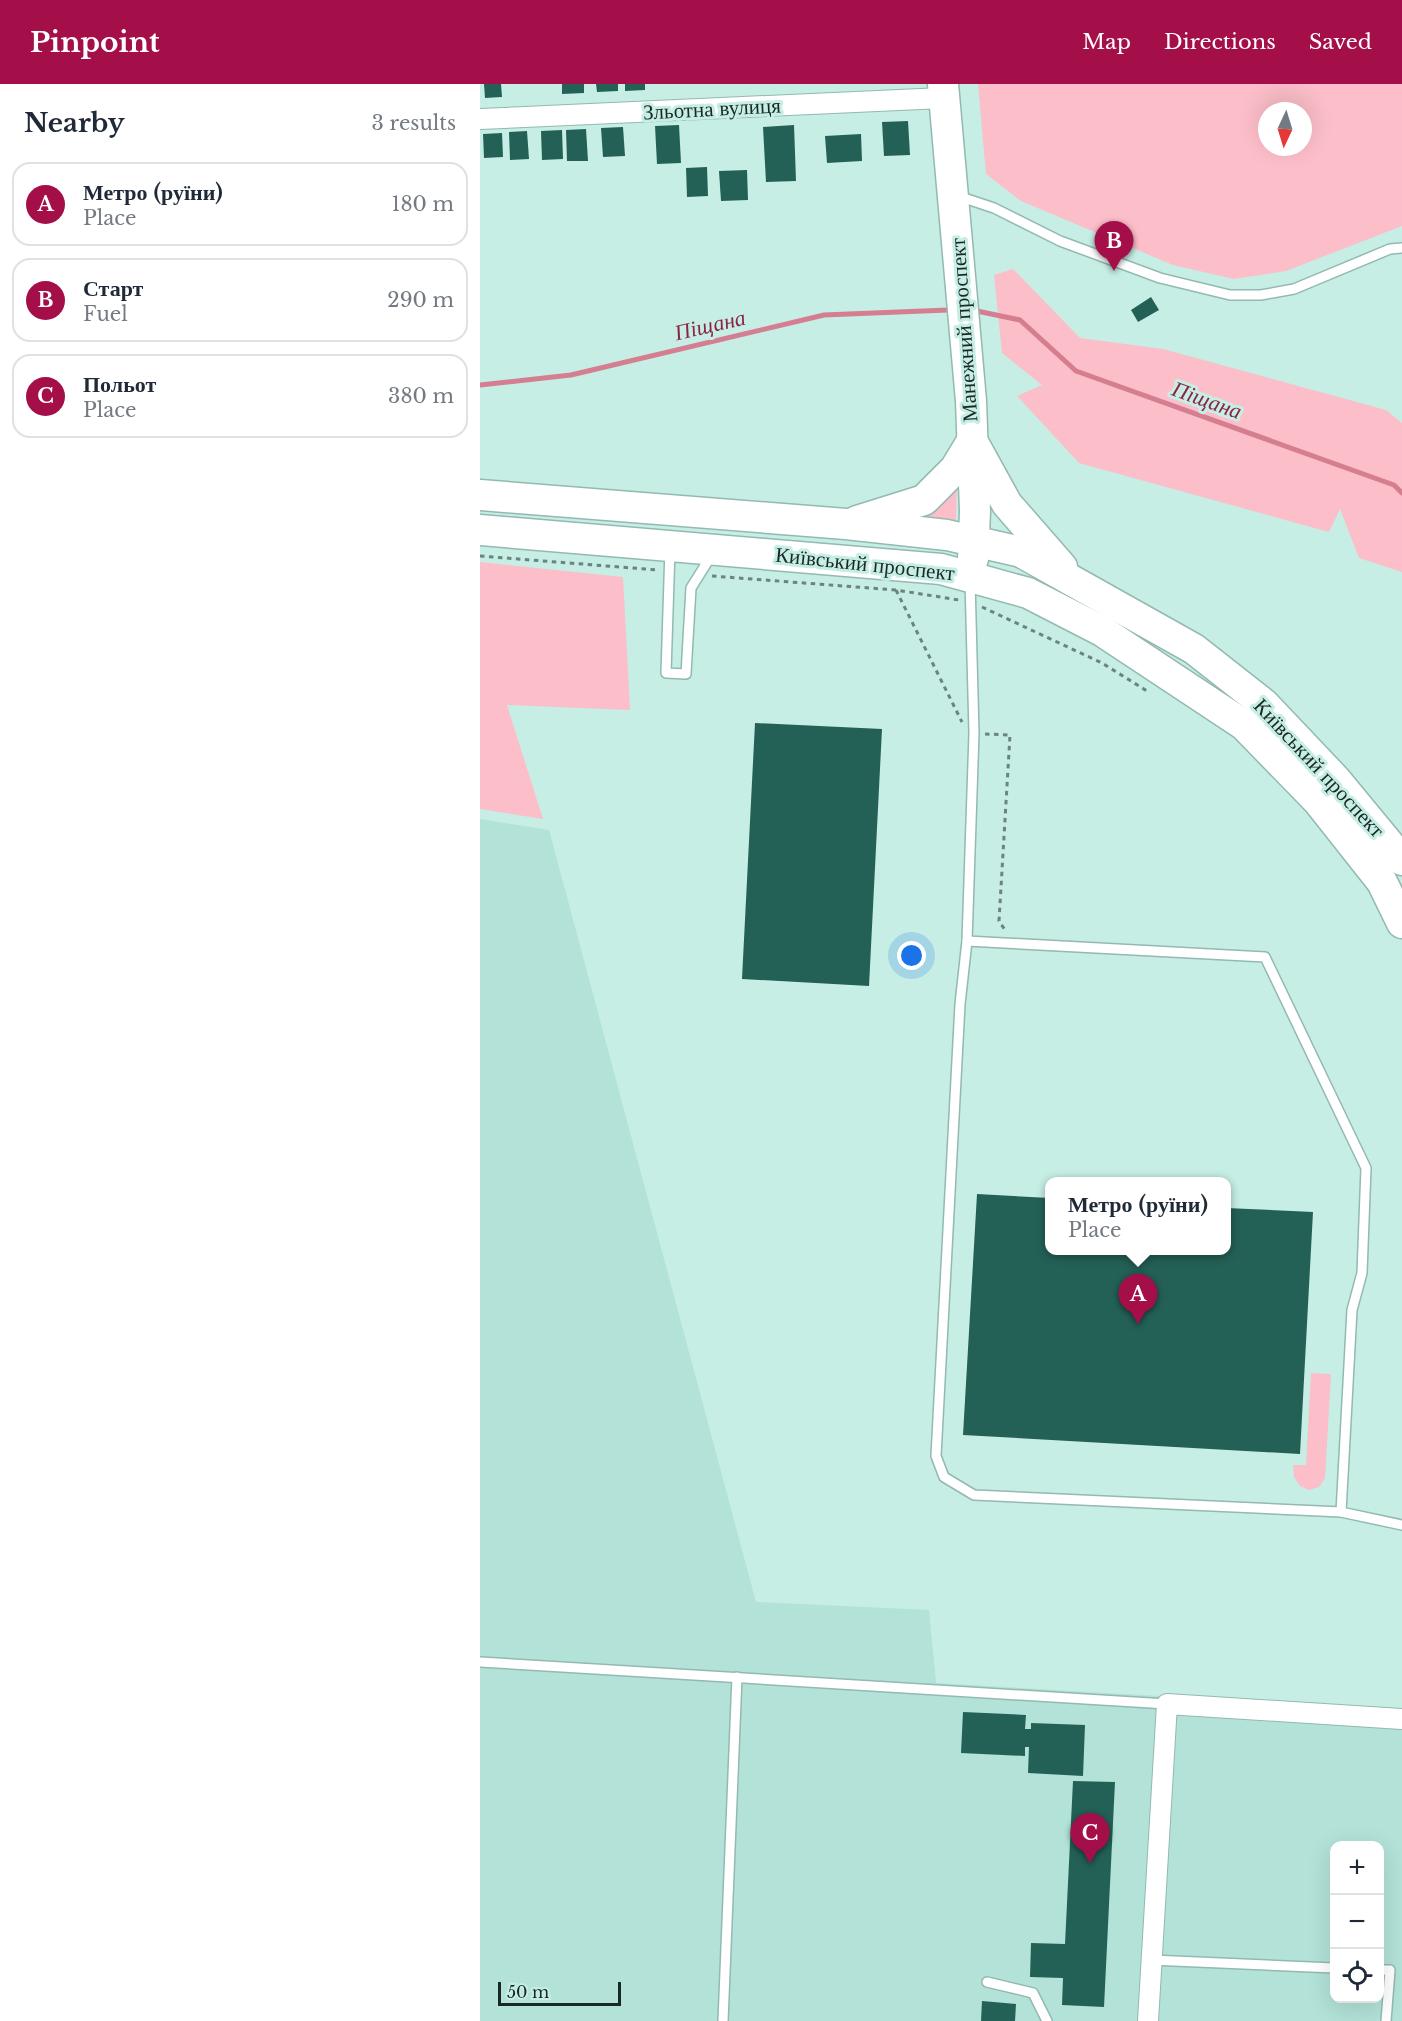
<!DOCTYPE html>
<html lang="en">
<head>
<meta charset="utf-8">
<style>
	body { margin:0; font-family:"Libre Baskerville",serif; background:#f2f2f3; color:#1f2937 }
	.controls { position:absolute; right:18px; bottom:18px; display:grid; overflow:hidden; border-radius:12px; box-shadow:0 6px 24px #0002 }
	.controls button { width:54px; height:54px; display:grid; place-items:center; padding:0; border:0; border-bottom:2px solid #e0e1e3; background:#fff; color:#1f2937; font:30px sans-serif }
	.compass { position:absolute; left:778px; top:18px; width:54px; height:54px; border-radius:50%; background:#fff; box-shadow:0 6px 24px #0002; rotate:184deg }
	.scale { position:absolute; left:18px; bottom:15px; width:123px; box-sizing:border-box; padding-left:6px; border:3px solid #192825; border-top:0; font-size:16px; line-height:21px; white-space:nowrap; color:#192825; -webkit-text-stroke:4px #c6eee5; paint-order:stroke }
	.you { position:absolute; left:432px; top:872px; width:21px; height:21px; margin:-15px; border:4px solid #fff; border-radius:50%; background:#1a73e8; box-shadow:0 0 0 9px #1a73e833 }
	.badge { display:grid; place-items:center; width:39px; height:39px; border-radius:50%; background:#a50f49; color:#fff; font-size:20px; font-weight:700 }
	.pin { position:absolute; translate:-50% -50px; filter:drop-shadow(0 2px 3px #0008) }
	.pin::after { content:''; position:absolute; top:32px; width:21px; height:18px; background:inherit; clip-path:polygon(0 0,100% 0,50% 100%) }
	.popup { position:absolute; left:565px; top:1093px; width:186px; height:78px; box-sizing:border-box; display:grid; place-content:center; border-radius:12px; background:#fff; filter:drop-shadow(0 2px 4px #0005); font-size:20px; white-space:nowrap; color:#747a83 }
	.popup b { font-size:22px; color:#1f2937 }
	.popup::after { content:''; position:absolute; left:50%; top:100%; margin-left:-12px; border:12px solid transparent; border-top-color:#fff }
	.list { margin:0; padding:0; list-style:none }
	h2 { display:flex; justify-content:space-between; align-items:center; height:78px; margin:0; padding:0 24px; font-size:26px }
	h2 small { font-size:20px; font-weight:400; color:#747a83 }
	.list li { display:grid; grid-template-columns:39px 1fr auto; gap:18px; align-items:center; box-sizing:border-box; height:84px; margin:0 12px 12px; padding:0 12px; border:2px solid #e0e1e3; border-radius:18px }
	.list b { display:block; font-size:22px; white-space:nowrap }
	.list p { margin:0; font-size:20px; white-space:nowrap; color:#747a83 }
	.list em { font-size:20px; font-style:normal; color:#747a83 }
	.icon { flex:none; width:33px; height:33px; fill:none; stroke:currentColor; stroke-width:2; stroke-linecap:round; stroke-linejoin:round }
	.map { position:relative; flex:none; width:922px; height:1937px; overflow:hidden }
	header { display:flex; align-items:center; gap:36px; box-sizing:border-box; height:84px; padding:0 30px; background:#a50f49; color:#fff }
	header strong { font-size:28px }
	nav { display:flex; gap:33px; margin-inline-start:auto; font-size:21px }
	main { display:flex }
	aside { flex:1; background:#fff }
	.map>svg:first-child { display:block }
	.built { fill:#b2e2d8; fill-rule:evenodd }
	.green { fill:#fcbec9; fill-rule:evenodd }
	.lines { fill:none; stroke-linecap:round; stroke-linejoin:round }
	.stream { stroke:#d47e90; stroke-width:5 }
	.building { fill:#236056 }
	.lane-casing { stroke:#93b9b1; stroke-width:12 }
	.street-casing { stroke:#93b9b1; stroke-width:22 }
	.primary-casing { stroke:#93b9b1; stroke-width:33 }
	.path { stroke:#6a847f; stroke-width:3; stroke-dasharray:4.5 4.5; stroke-linecap:butt }
	.lane { stroke:#fff; stroke-width:9 }
	.street { stroke:#fff; stroke-width:20 }
	.primary { stroke:#fff; stroke-width:30 }
	.labels { text-anchor:middle; dominant-baseline:central; stroke-width:6; stroke-linejoin:round; paint-order:stroke }
	.street-label { font-size:21px; fill:#192825; stroke:#c6eee5 }
	.water-label { font-size:22px; font-style:italic; fill:#8b2444; stroke:#c6eee5 }
</style>
</head>
<body>
<header>
<strong>Pinpoint</strong>
<nav><a>Map</a><a>Directions</a><a>Saved</a></nav>
</header>
<main>
<aside>
<h2>Nearby<small>3 results</small></h2>
<ul class="list">
<li><span class="badge">A</span><div><b>Метро (руїни)</b><p>Place</p></div><em>180 m</em></li>
<li><span class="badge">B</span><div><b>Старт</b><p>Fuel</p></div><em>290 m</em></li>
<li><span class="badge">C</span><div><b>Польот</b><p>Place</p></div><em>380 m</em></li>
</ul>
</aside>
<div class="map">
<svg width="922" height="1937" viewBox="0 0 922 1937">
	<rect width="100%" height="100%" fill="#c6eee5"/>
	<path class="built" d="M 0,735 L 69,746 L 276,1518 L 449,1526 L 456,1599 L 922,1626 L 922,1937 L 0,1937 ZM 854,1762 L 900,1762 L 900,1914 L 854,1914 Z"/>
	<g class="green">
		<path d="M 498,0 L 922,0 L 922,142 L 806,187 L 754,195 L 693,181 L 541,117 L 506,90 ZM 787,27 L 823,27 L 823,63 L 787,63 Z"/>
		<polygon points="533,185 600,254 683,265 906,326 922,339 922,488 879,474 860,425 849,448 599,379 537,312 562,301 522,269 514,191"/>
		<polygon points="477,396 476,437 471,439 435,433"/>
		<polygon points="0,478 143,493 150,626 27,621 63,735 0,725"/>
		<polygon points="831,1289 851,1290 845,1394 839,1403 829,1406 820,1402 814,1393 813,1381 826,1381"/>
	</g>
	<g class="lines">
		<g class="stream">
			<polyline points="497,227 540,236 596,287 914,401 922,409"/>
			<polyline points="0,301 91,291 344,231 468,226"/>
		</g>
	</g>
	<g class="building">
		<polygon points="4,0 21,0 22,13 5,14"/>
		<polygon points="82,0 104,0 104,9 82,10"/>
		<polygon points="116,0 138,0 138,7 117,8"/>
		<polygon points="145,0 165,0 165,6 145,7"/>
		<polygon points="428,37 430,71 404,72 402,38"/>
		<polygon points="199,41 201,79 177,80 175,42"/>
		<polygon points="314,41 316,97 286,98 283,43"/>
		<polygon points="143,43 145,72 123,73 121,44"/>
		<polygon points="106,45 108,77 87,77 86,46"/>
		<polygon points="82,46 83,75 62,76 61,47"/>
		<polygon points="47,47 49,75 30,76 29,48"/>
		<polygon points="22,49 23,73 4,74 3,50"/>
		<polygon points="381,50 382,77 347,79 345,52"/>
		<polygon points="227,83 228,112 207,113 206,84"/>
		<polygon points="267,86 268,116 241,117 239,87"/>
		<polygon points="671,213 679,226 658,238 651,226"/>
		<polygon points="275,639 402,645 389,902 262,895"/>
		<polygon points="497,1110 570,1114 570,1166 746,1166 746,1124 833,1128 820,1370 483,1351"/>
		<polygon points="483,1628 546,1631 545,1645 551,1645 551,1639 605,1641 603,1692 548,1689 549,1663 545,1663 545,1672 481,1669"/>
		<polygon points="593,1697 635,1698 624,1923 582,1921 583,1894 550,1893 551,1859 585,1860"/>
		<polygon points="502,1917 536,1920 535,1937 501,1937"/>
	</g>
	<g class="lines">
		<g class="lane-casing">
			<g id="lane">
				<polyline points="478,112 514,124 580,157 680,194 750,211 781,211 814,205 910,165 922,164"/>
				<polyline points="190,465 186,589 206,590 211,504 231,472"/>
				<polyline points="490,497 494,649 487,857 785,873 886,1084 882,1189 872,1226 861,1428"/>
				<polyline points="487,857 480,920 456,1372 464,1393 494,1411 861,1428 922,1441"/>
				<polyline points="0,1578 687,1620"/>
				<polyline points="671,1876 854,1884"/>
				<polyline points="900,1886 910,1886 906,1937"/>
				<polyline points="507,1898 553,1909 567,1937"/>
				<polyline points="243,1937 257,1593"/>
			</g>
		</g>
		<g class="street-casing">
			<g id="street">
				<polyline points="0,35 463,14"/>
				<polyline points="668,1937 687,1620 922,1635"/>
			</g>
		</g>
		<g class="primary-casing">
			<g id="primary">
				<polyline points="463,0 491,317 495,427 493,475"/>
				<polyline points="495,362 527,420 582,483"/>
				<polyline points="0,411 366,440 467,451 541,468 714,565 784,620 856,696 922,776"/>
				<polyline points="377,437 444,416 475,385 492,357"/>
				<polyline points="0,446 461,485 548,509 622,547 764,641 838,717 902,798 922,839"/>
			</g>
		</g>
		<g class="path">
			<polyline points="0,472 178,486"/>
			<polyline points="232,492 416,506 479,516"/>
			<polyline points="416,506 482,638"/>
			<polyline points="502,523 622,579 667,607"/>
			<polyline points="505,650 530,651 519,837 525,846"/>
		</g>
		<use href="#lane" class="lane"/>
		<use href="#street" class="street"/>
		<use href="#primary" class="primary"/>
	</g>
	<g class="labels">
		<g class="street-label">
			<text transform="translate(232 25) rotate(-3)">Зльотна вулиця</text>
			<text transform="translate(484 246) rotate(-94)">Манежний проспект</text>
			<text transform="translate(385 480) rotate(6)">Київський проспект</text>
			<text transform="translate(839 684) rotate(47)">Київський проспект</text>
		</g>
		<g class="water-label">
			<text transform="translate(230 241) rotate(-13)">Піщана</text>
			<text transform="translate(727 316) rotate(20)">Піщана</text>
		</g>
	</g>
</svg>
<div class="controls">
<button>+</button>
<button>−</button>
<button><svg class="icon" aria-label="locate" viewBox="0 0 24 24"><circle cx="12" cy="12" r="6"/><path d="M12 2v4M12 18v4M2 12h4M18 12h4"/></svg></button>
</div>
<svg class="compass" viewBox="-18 -18 36 36"><path d="M0-13l5 13h-10z" fill="#e53935"/><path d="M0 13l5-13h-10z" fill="#747a83"/></svg>
<div class="scale">50 m</div>
<div class="you"></div>
<div class="pin badge" style="left:658px;top:1240px">A</div>
<div class="popup"><b>Метро (руїни)</b>Place</div>
<div class="pin badge" style="left:634px;top:187px">B</div>
<div class="pin badge" style="left:610px;top:1779px">C</div>
</div>
</main>
</body>
</html>
